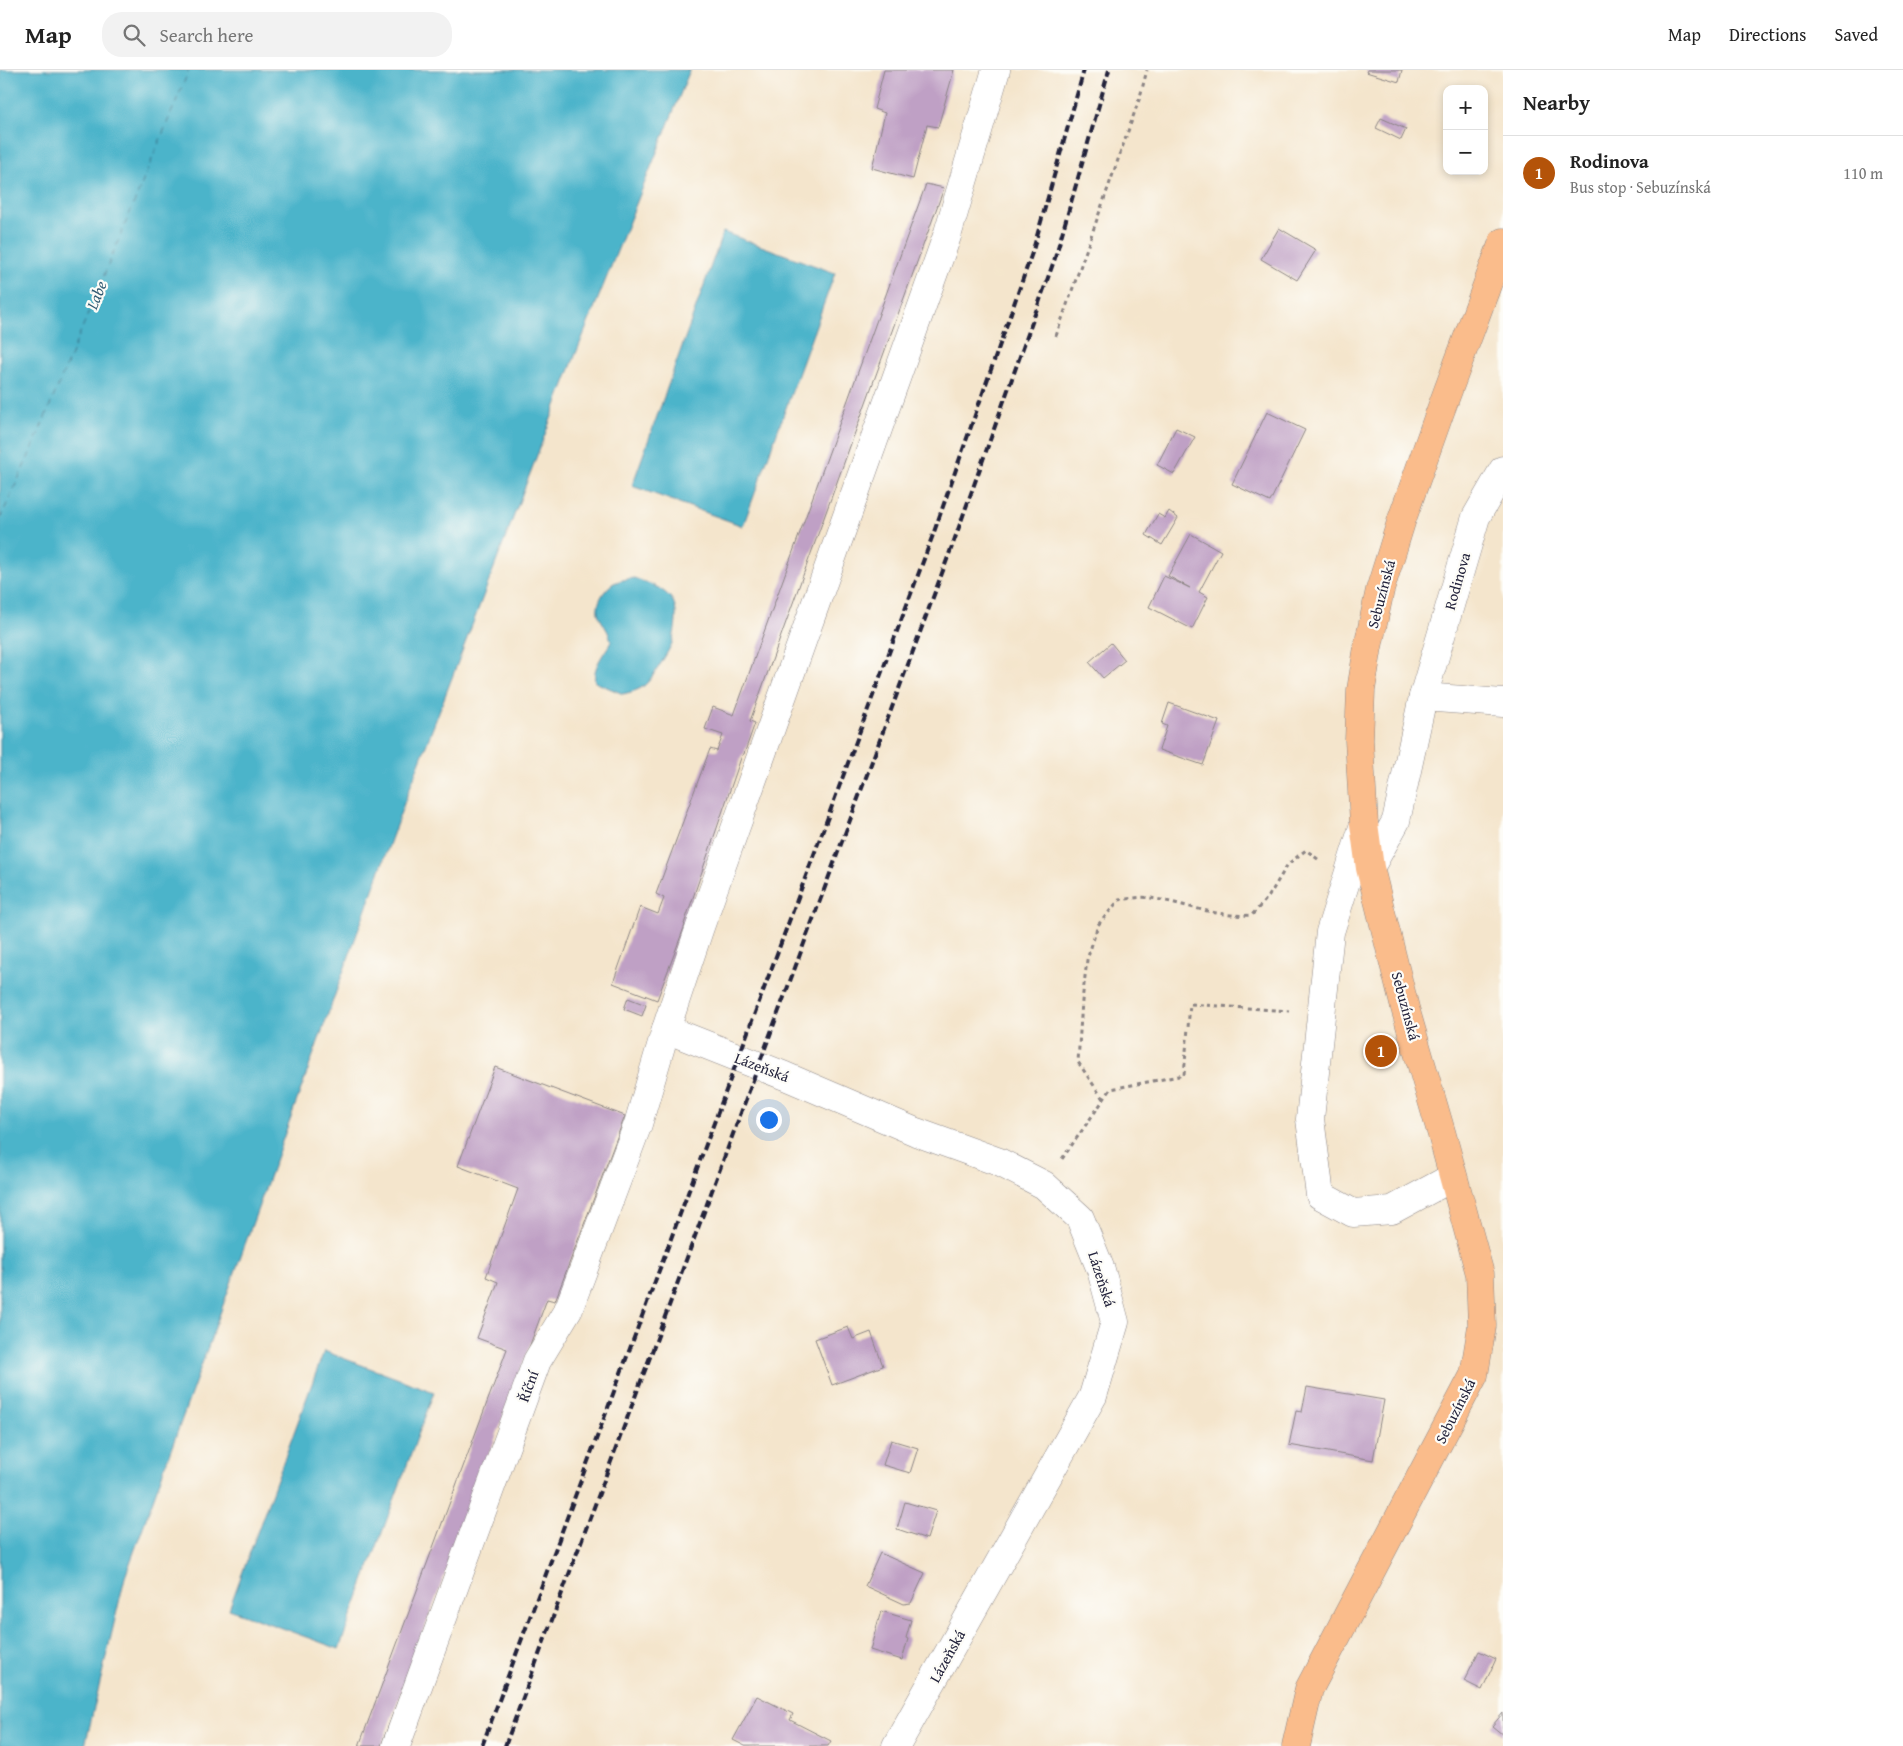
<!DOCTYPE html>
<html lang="en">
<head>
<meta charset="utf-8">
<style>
	body { margin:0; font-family:"Gentium Book Plus",serif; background:#f2f2f2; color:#222 }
	.controls { position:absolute; right:15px; top:15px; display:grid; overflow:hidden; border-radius:10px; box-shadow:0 2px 8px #0003 }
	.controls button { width:45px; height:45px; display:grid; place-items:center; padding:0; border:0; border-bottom:1px solid #e0e0e0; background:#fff; color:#222; font:25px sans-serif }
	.you { position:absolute; left:768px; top:1049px; width:18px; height:18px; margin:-12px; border:4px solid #fff; border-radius:50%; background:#1a73e8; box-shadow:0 0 0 8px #1a73e833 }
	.badge { display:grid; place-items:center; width:32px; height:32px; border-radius:50%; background:#b45309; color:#fff; font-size:16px; font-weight:700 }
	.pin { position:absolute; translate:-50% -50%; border:2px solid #fff; box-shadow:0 1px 5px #0006 }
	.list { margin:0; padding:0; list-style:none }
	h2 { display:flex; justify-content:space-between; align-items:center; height:65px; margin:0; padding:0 20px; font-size:21px }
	h2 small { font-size:16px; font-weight:400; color:#767676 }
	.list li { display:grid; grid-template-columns:32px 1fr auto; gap:15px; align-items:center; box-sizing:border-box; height:75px; padding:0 20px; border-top:1px solid #e0e0e0 }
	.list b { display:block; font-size:19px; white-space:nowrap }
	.list p { margin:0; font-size:16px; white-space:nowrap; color:#767676 }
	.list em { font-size:16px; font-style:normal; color:#767676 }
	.icon { flex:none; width:28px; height:28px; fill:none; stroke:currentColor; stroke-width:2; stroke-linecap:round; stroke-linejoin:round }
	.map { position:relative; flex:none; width:1503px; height:1676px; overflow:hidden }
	header { display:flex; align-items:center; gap:30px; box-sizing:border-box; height:70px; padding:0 25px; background:#fff; border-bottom:1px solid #e0e0e0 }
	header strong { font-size:24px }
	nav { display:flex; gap:28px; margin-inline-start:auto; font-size:18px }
	.search { width:350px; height:45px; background:#f2f2f2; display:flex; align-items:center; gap:12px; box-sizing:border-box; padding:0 18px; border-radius:20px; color:#767676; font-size:19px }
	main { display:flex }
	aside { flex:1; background:#fff }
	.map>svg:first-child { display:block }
	.water { fill:#4cb4ca; stroke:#376b82 }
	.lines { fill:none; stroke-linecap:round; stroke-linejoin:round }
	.ferry { stroke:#335c74; stroke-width:1; stroke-dasharray:6 5; stroke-linecap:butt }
	.building { fill:#bfa0c5 }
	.minor-casing { stroke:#8b8484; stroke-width:29 }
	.major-casing { stroke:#8b8484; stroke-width:29 }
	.path { stroke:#8b8484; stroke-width:3; stroke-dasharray:4 4; stroke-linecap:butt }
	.minor { stroke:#fff; stroke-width:28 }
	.major { stroke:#fabc8b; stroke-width:28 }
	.rail { stroke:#22223b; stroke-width:4; stroke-dasharray:8 4; stroke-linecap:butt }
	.labels { text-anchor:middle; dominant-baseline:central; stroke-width:4.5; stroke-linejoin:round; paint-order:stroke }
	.street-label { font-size:15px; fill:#22223b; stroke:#fdfcf7 }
	.water-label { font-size:16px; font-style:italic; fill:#335c74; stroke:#fdfcf7 }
</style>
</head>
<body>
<header>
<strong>Map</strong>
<div class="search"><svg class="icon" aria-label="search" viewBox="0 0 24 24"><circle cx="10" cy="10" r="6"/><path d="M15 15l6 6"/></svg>Search here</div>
<nav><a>Map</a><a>Directions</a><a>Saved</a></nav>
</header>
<main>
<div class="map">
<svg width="1503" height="1676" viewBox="0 0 1503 1676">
	<rect width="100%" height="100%" fill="#fdfcf7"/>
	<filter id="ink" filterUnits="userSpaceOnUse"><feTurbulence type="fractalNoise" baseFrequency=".02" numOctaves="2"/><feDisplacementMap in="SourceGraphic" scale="10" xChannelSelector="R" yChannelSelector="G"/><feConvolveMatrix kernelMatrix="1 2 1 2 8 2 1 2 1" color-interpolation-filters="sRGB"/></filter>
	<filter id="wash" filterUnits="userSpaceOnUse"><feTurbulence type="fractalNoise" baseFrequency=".0096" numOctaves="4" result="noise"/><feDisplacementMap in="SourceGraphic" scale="20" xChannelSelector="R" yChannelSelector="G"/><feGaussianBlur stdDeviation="1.12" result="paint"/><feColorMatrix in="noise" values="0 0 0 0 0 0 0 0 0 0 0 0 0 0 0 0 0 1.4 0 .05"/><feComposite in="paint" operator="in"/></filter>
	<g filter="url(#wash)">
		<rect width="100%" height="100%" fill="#f4e5cc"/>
		<g class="water">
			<polygon points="0,0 690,0 575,286 406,728 125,1507 85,1676 0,1676"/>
			<polygon points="723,162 835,203 743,456 632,416"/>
			<path d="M 634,508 C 647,513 665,518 673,531 C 679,542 675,562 672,573 C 669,581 653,607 647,613 C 641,620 631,622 623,624 L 595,612 C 592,597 604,584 611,572 C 610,561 601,553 598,543 C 596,532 605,518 614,513 C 620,510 628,509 634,508 Z"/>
			<polygon points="324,1281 434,1322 339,1579 229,1539"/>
		</g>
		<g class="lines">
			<polyline class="ferry" points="0,449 32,379 189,0"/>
		</g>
		<g id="blocks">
			<g class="building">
				<polygon points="884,0 954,0 938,57 927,55 913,109 872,98 885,43 874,39"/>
				<polygon points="1367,0 1402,0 1399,12 1366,2"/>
				<polygon points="1381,48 1406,59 1401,70 1376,58"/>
				<polygon points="926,114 944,118 750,651 755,653 744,684 742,685 684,854 685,855 657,930 613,913 640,837 658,844 664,828 656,824 710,679 717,681 723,665 705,659 713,637 734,645"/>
				<polygon points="1279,158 1316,180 1297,210 1261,189"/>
				<polygon points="1267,342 1305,360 1270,432 1232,414"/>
				<polygon points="1176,358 1195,367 1174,404 1157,395"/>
				<polygon points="1169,441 1178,448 1162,475 1146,465 1158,444 1165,448"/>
				<polygon points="1191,464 1221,481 1199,522 1208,527 1192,559 1149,537 1164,506 1190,518 1168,506"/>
				<polygon points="1111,573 1125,590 1103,608 1089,592"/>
				<polygon points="1169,633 1219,651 1203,695 1159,680 1167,656 1162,654"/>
				<polygon points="628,928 646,935 642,946 624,939"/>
				<polygon points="495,997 625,1046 555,1231 547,1229 381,1676 359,1676 507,1279 477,1268 498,1212 486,1207 518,1119 458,1096"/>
				<polygon points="848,1257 853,1269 871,1262 883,1296 832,1315 815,1269"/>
				<polygon points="1307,1317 1384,1330 1373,1390 1289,1375 1296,1341 1302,1342"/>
				<polygon points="891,1370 918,1378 910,1403 883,1395"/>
				<polygon points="905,1432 936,1441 927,1469 897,1459"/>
				<polygon points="880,1483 925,1503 911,1533 904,1534 865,1516"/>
				<polygon points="881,1541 911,1550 906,1568 908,1569 902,1590 870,1580"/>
				<polygon points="1479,1581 1496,1589 1482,1620 1464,1611"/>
				<polygon points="757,1626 793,1644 790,1650 831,1671 828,1676 745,1676 733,1670"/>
				<polygon points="1503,1643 1503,1665 1492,1656"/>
			</g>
		</g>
	</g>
	<g filter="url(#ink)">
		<use href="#blocks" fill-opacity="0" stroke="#8b8484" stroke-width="1"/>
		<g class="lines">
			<g class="minor-casing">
				<g id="minor">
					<polyline points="1423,627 1503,633"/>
					<polyline points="1364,754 1330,862 1310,1049 1320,1125 1353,1143 1392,1140 1453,1107"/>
					<polyline points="1370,798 1396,751 1423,627 1476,447 1503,400"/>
					<polyline points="666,959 785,1006 916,1062 999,1092 1044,1115 1080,1148 1101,1200 1115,1252 1093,1326 896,1676"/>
					<polyline points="396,1676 537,1291 569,1238 638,1054 666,959 700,857 947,166 996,0"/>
				</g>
			</g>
			<g class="major-casing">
				<polyline id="major" points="1296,1676 1309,1619 1474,1305 1482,1256 1480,1204 1442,1065 1405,938 1370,798 1364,754 1359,670 1361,620 1368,577 1380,520 1402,449 1440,342 1503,172"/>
			</g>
			<g class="path">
				<polyline points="1056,266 1140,27 1147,0"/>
				<path d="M 1103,1029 L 1078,992 L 1082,931 L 1087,890 L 1098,855 L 1119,830 C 1129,829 1141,826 1150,828 C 1185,833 1216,848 1252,845 L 1269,826 L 1288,794 L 1306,780 L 1319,790"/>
				<polyline points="1062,1089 1111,1019 1184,1005 1190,934 1289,941"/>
			</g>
			<use href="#minor" class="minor"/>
			<use href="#major" class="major"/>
			<g class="rail">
				<polyline points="482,1676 934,462 1033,180 1084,0"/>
				<polyline points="505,1676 954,471 1055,188 1109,0"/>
			</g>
		</g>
	</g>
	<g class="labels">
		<g class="street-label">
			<text transform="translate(1457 511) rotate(-74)">Rodinova</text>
			<text transform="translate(1381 524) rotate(-75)">Sebuzínská</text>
			<text transform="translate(1406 936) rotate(75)">Sebuzínská</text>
			<text transform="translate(762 997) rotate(21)">Lázeňská</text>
			<text transform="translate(1102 1209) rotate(72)">Lázeňská</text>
			<text transform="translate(528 1316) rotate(-70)">Říční</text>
			<text transform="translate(1455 1341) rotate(-63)">Sebuzínská</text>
			<text transform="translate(947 1586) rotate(-61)">Lázeňská</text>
		</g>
		<g class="water-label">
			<text transform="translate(96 225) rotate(-68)">Labe</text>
		</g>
	</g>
</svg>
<div class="controls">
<button>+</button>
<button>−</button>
</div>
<div class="you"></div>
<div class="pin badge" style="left:1381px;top:981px">1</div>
</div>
<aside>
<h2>Nearby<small></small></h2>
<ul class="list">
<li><span class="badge">1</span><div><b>Rodinova</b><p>Bus stop · Sebuzínská</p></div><em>110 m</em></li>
</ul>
</aside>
</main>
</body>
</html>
